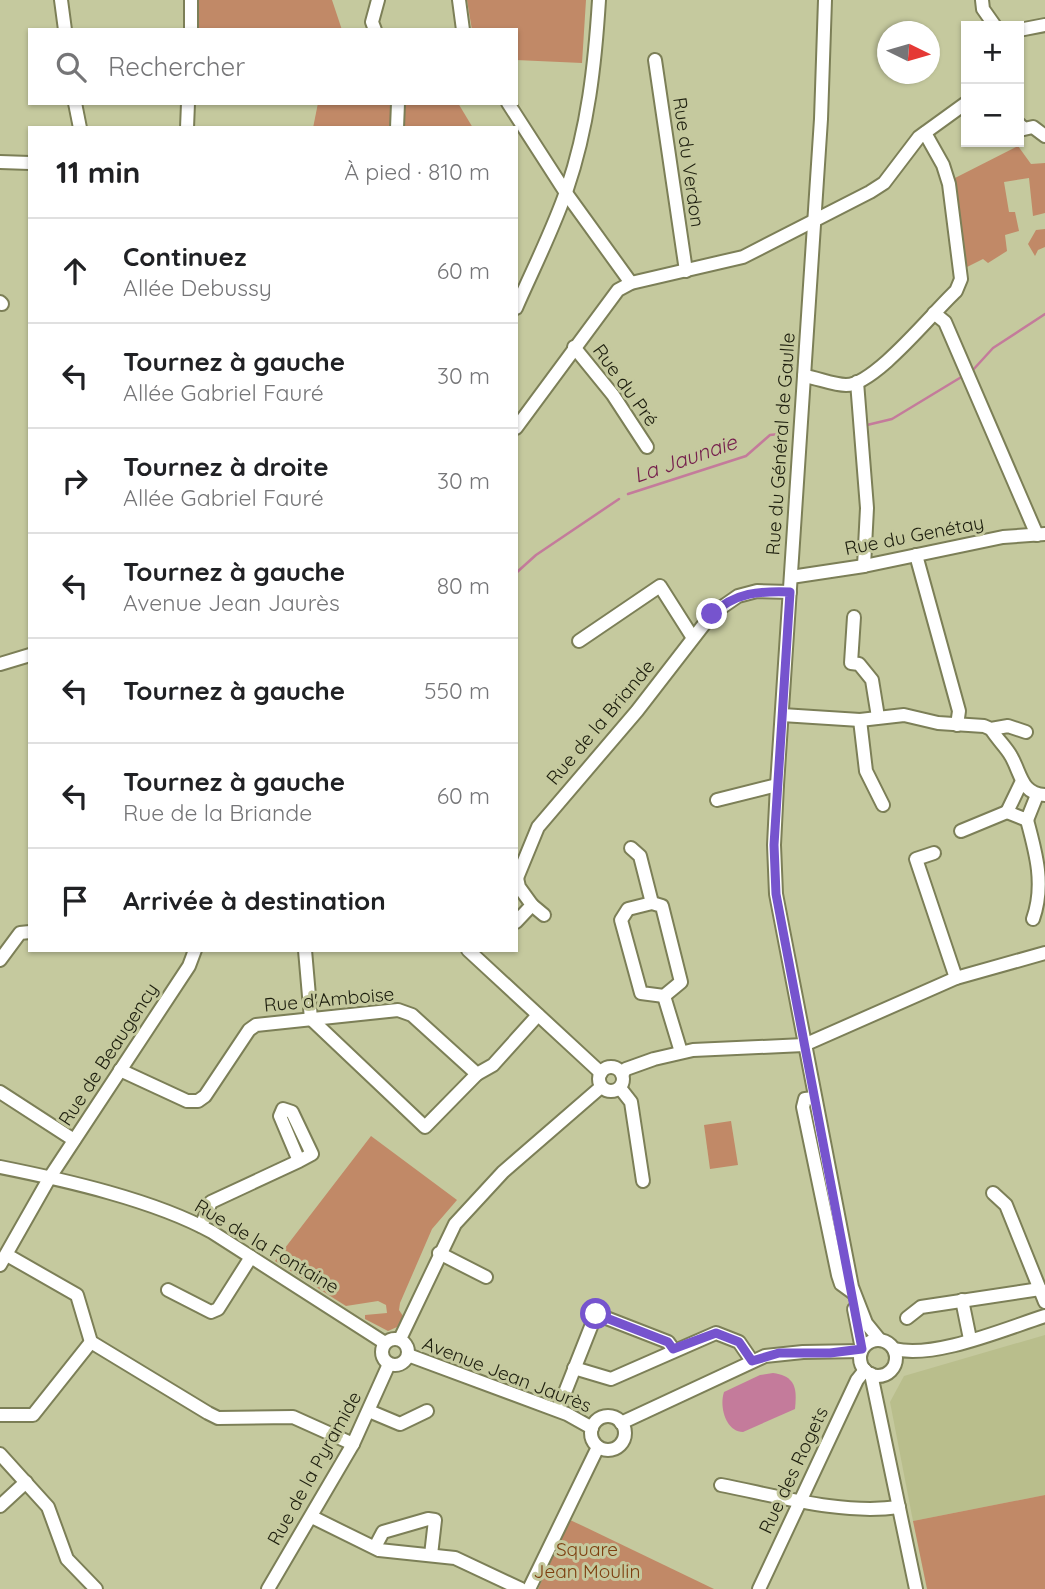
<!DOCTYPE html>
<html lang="fr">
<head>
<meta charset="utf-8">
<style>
	body { margin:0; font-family:Quicksand,sans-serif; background:#f2f2f2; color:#202124 }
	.controls { position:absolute; right:21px; top:21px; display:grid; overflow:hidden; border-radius:0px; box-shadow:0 2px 5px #0004 }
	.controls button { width:63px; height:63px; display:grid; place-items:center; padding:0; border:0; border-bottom:2px solid #e0e0e0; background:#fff; color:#202124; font:35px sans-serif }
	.compass { position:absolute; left:877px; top:21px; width:63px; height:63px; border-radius:50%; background:#fff; box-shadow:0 2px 5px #0004; rotate:95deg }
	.stop { position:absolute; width:21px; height:21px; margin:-16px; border:5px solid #7654ce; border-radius:50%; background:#fff }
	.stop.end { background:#7654ce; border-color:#fff; box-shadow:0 2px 7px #0008 }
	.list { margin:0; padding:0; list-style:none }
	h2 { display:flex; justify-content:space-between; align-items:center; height:91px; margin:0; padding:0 28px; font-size:30px }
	h2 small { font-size:23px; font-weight:400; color:#757577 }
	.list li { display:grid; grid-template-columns:46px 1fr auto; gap:21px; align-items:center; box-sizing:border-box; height:105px; padding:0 28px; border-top:2px solid #e0e0e0 }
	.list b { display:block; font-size:26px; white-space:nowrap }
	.list p { margin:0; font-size:23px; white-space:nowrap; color:#757577 }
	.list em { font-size:23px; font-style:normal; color:#757577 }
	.icon { flex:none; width:38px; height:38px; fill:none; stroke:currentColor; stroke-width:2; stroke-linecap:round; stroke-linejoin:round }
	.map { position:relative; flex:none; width:1045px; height:1589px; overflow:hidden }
	.search { position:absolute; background:#fff; box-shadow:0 2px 5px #0004; left:28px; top:28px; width:490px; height:77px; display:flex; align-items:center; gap:18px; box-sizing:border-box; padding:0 24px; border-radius:0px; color:#757577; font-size:26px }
	.panel { position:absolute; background:#fff; box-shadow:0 2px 5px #0004; left:28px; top:126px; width:490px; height:826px; border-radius:0px }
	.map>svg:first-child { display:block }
	.built { fill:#b9be8c }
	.green { fill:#c18967 }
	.water { fill:#c47b9b }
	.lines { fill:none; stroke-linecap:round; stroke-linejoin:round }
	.stream { stroke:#c47b9b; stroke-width:2.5 }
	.minor-casing { stroke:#7c7f57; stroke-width:16 }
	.minor { stroke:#fff; stroke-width:12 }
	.route { stroke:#7654ce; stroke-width:9 }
	.labels { text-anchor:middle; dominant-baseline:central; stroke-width:6; stroke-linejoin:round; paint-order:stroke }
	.street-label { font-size:19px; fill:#1d1e0e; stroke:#c5c99e }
	.park-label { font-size:19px; fill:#7d3f0f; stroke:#c5c99e }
	.water-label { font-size:21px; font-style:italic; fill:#751e4c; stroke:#c5c99e }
</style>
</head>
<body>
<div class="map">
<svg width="1045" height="1589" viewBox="0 0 1045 1589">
	<rect width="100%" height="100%" fill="#c5c99e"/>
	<polygon class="built" points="1045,1335 1045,1495 913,1521 890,1402 904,1376"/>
	<g class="green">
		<polygon points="198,0 332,0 342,30 198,30"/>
		<polygon points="467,0 586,0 582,63 516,60 516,30 472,30"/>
		<polygon points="318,103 458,103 473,128 313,128"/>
		<polygon points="1018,146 1031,164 1045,163 1045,213 1033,216 1029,178 1004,182 1009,212 1015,212 1019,231 1005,235 1007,251 988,263 983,259 967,267 953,179"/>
		<polygon points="1045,229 1045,247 1038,250 1035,256 1028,244 1036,230"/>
		<polygon points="731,1121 738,1165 710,1169 704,1125"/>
		<polygon points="371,1136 457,1200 432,1229 400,1303 399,1310 403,1316 397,1327 388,1331 365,1319 365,1315 387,1313 386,1305 378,1301 346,1306 275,1261"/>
		<polygon points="1045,1495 1045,1589 927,1589 913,1521"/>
		<polygon points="570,1520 583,1526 714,1589 538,1589"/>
	</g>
	<path class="water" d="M 773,1373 C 796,1376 797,1389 795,1409 L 743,1432 C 726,1432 719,1407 724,1392 L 760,1375 Z"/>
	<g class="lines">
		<g class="stream">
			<polyline points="972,371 993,348 1045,314"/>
			<polyline points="867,425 892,419 963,376"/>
			<polyline points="628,494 746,456 770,435 788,433"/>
			<polyline points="516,573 536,555 619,499"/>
		</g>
		<g class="minor-casing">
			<g id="minor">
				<polyline points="61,0 65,30"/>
				<polyline points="459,0 463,30"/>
				<polyline points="825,0 821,119 777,785 774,845 776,894 852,1287 866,1323 879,1339"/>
				<polyline points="982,0 983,9 995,26"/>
				<polyline points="191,30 191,0"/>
				<polyline points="375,30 372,22 378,0"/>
				<polyline points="1019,30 1045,25"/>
				<polyline points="655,60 686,271"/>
				<polyline points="75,103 80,128"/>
				<polyline points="508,103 566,193 631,283"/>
				<polyline points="1019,124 1024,129 1033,127 1045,136"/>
				<polyline points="187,128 188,103"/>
				<polyline points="397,128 398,103"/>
				<polyline points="0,162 30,163"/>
				<polyline points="0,302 2,304"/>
				<path d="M 516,308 C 533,269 553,230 567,189 C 588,128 595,64 599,0"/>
				<polyline points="934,313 945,322 1037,535"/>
				<polyline points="574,347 613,395 647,447"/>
				<path d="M 804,376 C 818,378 833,385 846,385 C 875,385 933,312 956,291 L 961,279 L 949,184 L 943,165 L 925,133"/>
				<polyline points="857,382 867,508 864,566"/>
				<polyline points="516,428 618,290 631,283 743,257 870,192 884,183 919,137 966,103"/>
				<polyline points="916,555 959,711 957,725"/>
				<polyline points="791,577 864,566 1003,537 1045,534"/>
				<polyline points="854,617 851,663 859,664 872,680 878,717"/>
				<polyline points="579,641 660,586 693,638"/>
				<polyline points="0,664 30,655"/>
				<polyline points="782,715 860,720 904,715 938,723 984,726 991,729 1008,726 1026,732"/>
				<polyline points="860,720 866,771 883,805"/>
				<path d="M 991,729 C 997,739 1006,747 1011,756 C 1021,773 1021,794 1045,795"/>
				<polyline points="1021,783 1007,812 1027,820 1037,795"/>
				<polyline points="717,800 777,785"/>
				<path d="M 1027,820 C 1036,853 1045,885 1033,919"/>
				<polyline points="961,831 1007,812"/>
				<polyline points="631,848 640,856 652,903"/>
				<polyline points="934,853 916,859 956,978"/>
				<polyline points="517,878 538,827 637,711 712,614 738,596 757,591 790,592"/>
				<polygon points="652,903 662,906 681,982 664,996 641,993 621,920 628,909"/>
				<polyline points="532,905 544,915"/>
				<polyline points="516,922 532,905 519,887 517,878"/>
				<polyline points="305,950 311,1019 425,1127 477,1074"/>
				<polyline points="468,950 601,1073"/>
				<polyline points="0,960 20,933 30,932"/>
				<polyline points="664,996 681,1052"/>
				<circle cx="611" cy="1079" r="12"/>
				<polyline points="120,1070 187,1101 198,1101 205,1096 249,1030 256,1025 398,1010 412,1015 477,1074 493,1065 538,1015"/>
				<polyline points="622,1074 626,1069 654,1059 693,1050 804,1045 956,978 1045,953"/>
				<polyline points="620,1088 631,1102 643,1181"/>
				<polyline points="0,1092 74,1140"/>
				<polyline points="814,1098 805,1099 803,1107 838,1275 841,1284 852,1292"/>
				<path d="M 0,1167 C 65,1180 154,1200 212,1232 L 385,1343"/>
				<polyline points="993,1193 1006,1205 1045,1302"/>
				<polyline points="201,1226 211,1202 299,1161 312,1154 292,1112 283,1109 280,1116 299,1161"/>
				<polyline points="439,1253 486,1277"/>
				<polyline points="7,1255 77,1295 91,1342 208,1413 218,1418 293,1417 353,1444"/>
				<polyline points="0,1265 50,1177 189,966 195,950"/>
				<polyline points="168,1290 211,1312 218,1309 251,1257"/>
				<polyline points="962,1300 970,1339"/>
				<polyline points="854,1309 862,1349"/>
				<polyline points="907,1318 921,1307 1040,1289"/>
				<circle cx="395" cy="1352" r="13"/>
				<polyline points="400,1339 455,1224 503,1172 601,1087"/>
				<circle cx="878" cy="1358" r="18"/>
				<path d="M 894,1349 C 935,1359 1004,1329 1045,1316"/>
				<polyline points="408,1355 567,1414 592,1428"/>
				<polyline points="574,1368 611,1379 716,1333 739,1342 752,1361"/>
				<polyline points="871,1374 916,1589"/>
				<polyline points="558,1410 596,1314 668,1342 673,1349"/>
				<polyline points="369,1411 400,1424 427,1411"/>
				<polyline points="0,1415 33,1415 91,1342"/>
				<circle cx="608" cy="1433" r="17"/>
				<polyline points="621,1423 765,1356 803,1352 861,1351"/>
				<polyline points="0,1454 48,1507 67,1559 96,1589"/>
				<path d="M 721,1485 C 778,1496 842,1515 899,1507"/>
				<polyline points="0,1506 26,1482"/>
				<polyline points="312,1517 379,1550 455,1558 521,1589"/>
				<polyline points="375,1547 383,1532 428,1519 435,1520 431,1555"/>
				<polyline points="268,1589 353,1444 389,1364"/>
				<polyline points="529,1589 598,1447"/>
				<polyline points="759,1589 857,1380 865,1370"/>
			</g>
		</g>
		<use href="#minor" class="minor"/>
	</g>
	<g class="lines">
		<path class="route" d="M 596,1314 L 668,1342 L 673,1349 L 716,1333 L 739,1342 L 752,1361 L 779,1353 L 830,1353 L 862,1349 L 776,894 L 774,845 L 790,592 C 759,591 736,592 712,614"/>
	</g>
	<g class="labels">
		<g class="street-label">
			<text transform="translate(689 162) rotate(82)">Rue du Verdon</text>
			<text transform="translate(626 385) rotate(54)">Rue du Pré</text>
			<text transform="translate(780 444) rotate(-86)">Rue du Général de Gaulle</text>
			<text transform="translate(914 535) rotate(-11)">Rue du Genétay</text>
			<text transform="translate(600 722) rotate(-50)">Rue de la Briande</text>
			<text transform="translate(329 999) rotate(-5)">Rue d'Amboise</text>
			<text transform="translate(108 1054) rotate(-57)">Rue de Beaugency</text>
			<text transform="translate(267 1246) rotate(31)">Rue de la Fontaine</text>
			<text transform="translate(507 1374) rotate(21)">Avenue Jean Jaurès</text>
			<text transform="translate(314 1468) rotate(-61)">Rue de la Pyramide</text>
			<text transform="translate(793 1470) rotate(-65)">Rue des Rogets</text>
		</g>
		<g class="park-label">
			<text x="587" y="1549">Square<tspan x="587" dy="22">Jean Moulin</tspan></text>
		</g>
		<g class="water-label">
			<text transform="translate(685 458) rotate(-19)">La Jaunaie</text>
		</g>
	</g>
</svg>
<div class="controls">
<button>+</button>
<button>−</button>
</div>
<svg class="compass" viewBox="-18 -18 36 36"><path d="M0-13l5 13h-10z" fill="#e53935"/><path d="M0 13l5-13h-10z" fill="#757577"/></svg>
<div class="stop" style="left:596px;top:1314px"></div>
<div class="stop end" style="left:712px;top:614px"></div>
<div class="search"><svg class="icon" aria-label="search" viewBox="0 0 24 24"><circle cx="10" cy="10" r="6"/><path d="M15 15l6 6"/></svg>Rechercher</div>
<section class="panel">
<h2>11 min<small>À pied · 810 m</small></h2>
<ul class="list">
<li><svg class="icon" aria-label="ahead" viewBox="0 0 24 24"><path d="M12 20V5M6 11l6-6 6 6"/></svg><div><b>Continuez</b><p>Allée Debussy</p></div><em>60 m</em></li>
<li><svg class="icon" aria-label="left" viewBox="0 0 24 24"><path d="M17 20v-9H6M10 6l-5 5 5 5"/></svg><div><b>Tournez à gauche</b><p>Allée Gabriel Fauré</p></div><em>30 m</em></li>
<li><svg class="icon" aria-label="right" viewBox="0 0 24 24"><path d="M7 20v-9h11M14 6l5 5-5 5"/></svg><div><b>Tournez à droite</b><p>Allée Gabriel Fauré</p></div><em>30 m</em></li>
<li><svg class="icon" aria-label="left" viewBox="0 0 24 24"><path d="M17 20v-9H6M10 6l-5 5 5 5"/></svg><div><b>Tournez à gauche</b><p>Avenue Jean Jaurès</p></div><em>80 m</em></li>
<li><svg class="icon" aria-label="left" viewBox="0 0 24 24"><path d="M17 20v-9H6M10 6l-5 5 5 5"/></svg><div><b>Tournez à gauche</b></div><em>550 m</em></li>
<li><svg class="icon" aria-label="left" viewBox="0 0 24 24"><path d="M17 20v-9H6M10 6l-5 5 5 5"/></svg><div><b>Tournez à gauche</b><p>Rue de la Briande</p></div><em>60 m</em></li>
<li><svg class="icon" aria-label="arrive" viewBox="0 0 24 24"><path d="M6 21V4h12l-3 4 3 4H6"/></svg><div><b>Arrivée à destination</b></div></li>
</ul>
</section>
</div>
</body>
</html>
